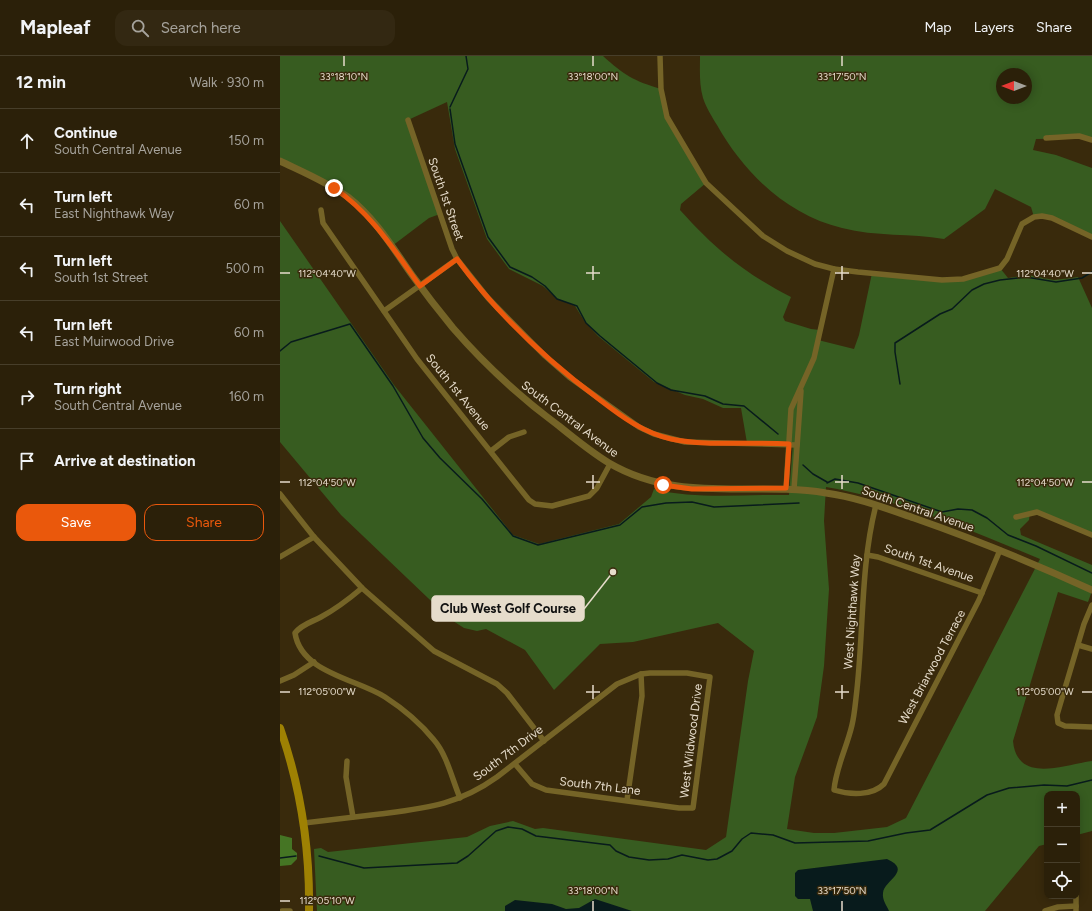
<!DOCTYPE html>
<html lang="en">
<head>
<meta charset="utf-8">
<style>
	body { margin:0; font-family:Figtree,sans-serif; background:#332812; color:#f1f3f6 }
	.controls { position:absolute; right:12px; bottom:12px; display:grid; overflow:hidden; border-radius:8px; box-shadow:0 2px 10px #0003 }
	.controls button { width:36px; height:36px; display:grid; place-items:center; padding:0; border:0; border-bottom:1px solid #473e2a; background:#2b2009; color:#f1f3f6; font:20px sans-serif }
	.compass { position:absolute; left:716px; top:12px; width:36px; height:36px; border-radius:50%; background:#2b2009; box-shadow:0 2px 10px #0003; rotate:270deg }
	.stop { position:absolute; width:12px; height:12px; margin:-9px; border:3px solid #ea580c; border-radius:50%; background:#fff }
	.stop.end { background:#ea580c; border-color:#fff; box-shadow:0 1px 4px #0008 }
	.list { margin:0; padding:0; list-style:none }
	h2 { display:flex; justify-content:space-between; align-items:center; height:52px; margin:0; padding:0 16px; font-size:17px }
	h2 small { font-size:13px; font-weight:400; color:#a6a39c }
	.list li { display:grid; grid-template-columns:26px 1fr auto; gap:12px; align-items:center; box-sizing:border-box; height:64px; padding:0 16px; border-top:1px solid #473e2a }
	.list b { display:block; font-size:15px; white-space:nowrap }
	.list p { margin:0; font-size:13px; white-space:nowrap; color:#a6a39c }
	.list em { font-size:13px; font-style:normal; color:#a6a39c }
	.actions { display:flex; gap:8px; padding:12px 16px }
	.actions a { flex:1; padding:9px 0; border:1px solid #ea580c; border-radius:12px; text-align:center; font-size:14px; color:#ea580c }
	.actions .main { background:#ea580c; color:#fff }
	.icon { flex:none; width:22px; height:22px; fill:none; stroke:currentColor; stroke-width:2; stroke-linecap:round; stroke-linejoin:round }
	.map { position:relative; flex:none; width:812px; height:855px; overflow:hidden }
	header { display:flex; align-items:center; gap:24px; box-sizing:border-box; height:56px; padding:0 20px; background:#2b2009; border-bottom:1px solid #473e2a }
	header strong { font-size:19px }
	nav { display:flex; gap:22px; margin-inline-start:auto; font-size:14px }
	.search { width:280px; height:36px; background:#332812; display:flex; align-items:center; gap:10px; box-sizing:border-box; padding:0 14px; border-radius:12px; color:#a6a39c; font-size:15px }
	main { display:flex }
	aside { flex:1; background:#2b2009 }
	.map>svg:first-child { display:block }
	.green { fill:#375c20; fill-rule:evenodd }
	.forest { fill:#457524 }
	.water { fill:#081b1c }
	.lines { fill:none; stroke-linecap:round; stroke-linejoin:round }
	.stream { stroke:#081b1c; stroke-width:1.5 }
	.minor { stroke:#756427; stroke-width:5.5 }
	.tertiary { stroke:#756427; stroke-width:7 }
	.secondary { stroke:#9e8103; stroke-width:8 }
	.route { stroke:#ea580c; stroke-width:5 }
	.ticks { fill:none; stroke:#e6dccb; stroke-width:1.5 }
	.labels { text-anchor:middle; dominant-baseline:central; stroke-width:3; stroke-linejoin:round; paint-order:stroke }
	.street-label { font-size:12px; fill:#e6dccb; stroke:#392a0c }
	.ticks-label { font-size:10px; text-anchor:middle; fill:#e6dccb; stroke:#392a0c; stroke-width:3; stroke-linejoin:round; paint-order:stroke }
	.leader { fill:none; stroke:#e6dccb; stroke-width:1.5 }
	.callout-dot { fill:#e6dccb; stroke:#392a0c; stroke-width:1.5 }
	.callout { fill:#e6dccb; stroke:#e6dccb; stroke-width:1.5 }
	.callout-label { font-size:13px; text-anchor:middle; font-weight:bold; fill:#111 }
</style>
</head>
<body>
<header>
<strong>Mapleaf</strong>
<div class="search"><svg class="icon" aria-label="search" viewBox="0 0 24 24"><circle cx="10" cy="10" r="6"/><path d="M15 15l6 6"/></svg>Search here</div>
<nav><a>Map</a><a>Layers</a><a>Share</a></nav>
</header>
<main>
<aside>
<h2>12 min<small>Walk · 930 m</small></h2>
<ul class="list">
<li><svg class="icon" aria-label="ahead" viewBox="0 0 24 24"><path d="M12 20V5M6 11l6-6 6 6"/></svg><div><b>Continue</b><p>South Central Avenue</p></div><em>150 m</em></li>
<li><svg class="icon" aria-label="left" viewBox="0 0 24 24"><path d="M17 20v-9H6M10 6l-5 5 5 5"/></svg><div><b>Turn left</b><p>East Nighthawk Way</p></div><em>60 m</em></li>
<li><svg class="icon" aria-label="left" viewBox="0 0 24 24"><path d="M17 20v-9H6M10 6l-5 5 5 5"/></svg><div><b>Turn left</b><p>South 1st Street</p></div><em>500 m</em></li>
<li><svg class="icon" aria-label="left" viewBox="0 0 24 24"><path d="M17 20v-9H6M10 6l-5 5 5 5"/></svg><div><b>Turn left</b><p>East Muirwood Drive</p></div><em>60 m</em></li>
<li><svg class="icon" aria-label="right" viewBox="0 0 24 24"><path d="M7 20v-9h11M14 6l5 5-5 5"/></svg><div><b>Turn right</b><p>South Central Avenue</p></div><em>160 m</em></li>
<li><svg class="icon" aria-label="arrive" viewBox="0 0 24 24"><path d="M6 21V4h12l-3 4 3 4H6"/></svg><div><b>Arrive at destination</b></div></li>
</ul>
<div class="actions"><a class="main">Save</a><a>Share</a></div>
</aside>
<div class="map">
<svg width="812" height="855" viewBox="0 0 812 855">
	<rect width="100%" height="100%" fill="#392a0c"/>
	<g class="green">
		<path d="M 0,0 L 323,0 C 344,19 354,25 381,33 L 387,61 L 426,127 L 401,148 L 400,154 C 435,193 464,217 511,241 L 503,261 L 505,265 L 531,273 L 540,274 L 538,284 L 574,293 L 579,279 L 592,217 L 683,223 L 720,212 L 728,222 L 748,219 L 774,224 L 798,221 L 812,252 L 812,479 L 750,456 L 749,464 L 740,473 L 741,479 L 812,509 L 812,535 L 808,546 L 778,536 L 733,685 C 737,728 783,709 812,705 L 812,775 L 797,779 L 797,738 L 767,738 L 767,788 L 759,790 L 705,855 L 37,855 L 34,793 L 41,792 L 48,796 L 187,781 L 210,770 L 233,765 L 255,773 L 263,772 L 426,794 L 446,781 L 468,625 L 474,595 L 438,567 L 353,586 L 320,588 L 274,634 L 245,594 L 206,573 L 197,575 L 184,572 L 170,563 L 61,459 L 0,386 L 0,165 L 114,329 L 233,479 L 259,488 L 339,468 L 371,441 L 374,433 C 416,444 465,438 509,439 L 513,388 L 467,387 L 461,352 L 443,352 L 423,343 L 405,339 L 374,326 L 318,280 L 305,266 L 295,250 L 276,242 L 263,230 L 229,213 L 207,183 L 175,93 L 167,46 L 128,64 L 160,158 L 149,162 L 112,190 L 67,141 L 0,105 ZM 546,431 C 620,444 690,474 760,503 L 626,762 L 607,771 L 554,777 L 534,777 L 507,773 L 515,721 L 537,661 L 544,610 L 549,533 L 544,465 Z"/>
		<path d="M 420,0 L 812,0 L 812,84 L 805,82 L 756,83 L 753,94 L 776,99 L 812,112 L 812,181 L 772,162 L 754,161 L 751,151 L 715,133 L 705,153 L 664,183 C 631,177 596,181 562,172 C 507,159 464,117 437,69 C 432,61 426,51 423,42 C 419,28 420,14 420,0 ZM 722,18 L 746,18 L 746,42 L 722,42 Z"/>
	</g>
	<polygon class="forest" points="0,779 12,782 12,793 17,797 17,803 11,809 0,810"/>
	<g class="water">
		<path d="M 607,803 C 633,815 604,824 603,837 C 602,844 607,850 609,855 L 533,855 L 530,843 L 518,843 L 515,840 L 515,817 L 518,814 Z"/>
		<polygon points="315,843 352,855 225,855 225,850 235,844 272,848 286,853 299,852"/>
	</g>
	<g class="lines">
		<g class="stream">
			<polyline points="170,51 188,13 186,0"/>
			<polyline points="170,53 175,88 208,181 230,211 252,221 265,230 277,243 297,250 306,267 320,280 377,327 391,334 425,340 443,348 464,350 498,378"/>
			<polyline points="0,295 11,286 70,268 113,330 143,382 160,402 202,443 233,480 258,489 340,469 362,451 386,447 412,446 434,451 519,447"/>
			<polyline points="620,328 615,296 615,287 660,258 672,253 692,234 704,228 720,224 746,221 776,226 802,222 812,216"/>
			<polyline points="523,409 533,418 547,426"/>
			<polyline points="547,427 555,423 578,427 662,456 678,453 692,454 707,462 728,479 756,490 812,517"/>
			<polyline points="39,800 84,812 177,807 188,800 216,775 228,771 242,773 256,780 330,789 336,795 349,801 369,804 388,803 402,799 428,804 437,803 452,795 462,783 471,777 493,779 515,787 588,785 626,777 650,774 707,739 729,732 764,729 787,730 812,724"/>
			<polyline points="0,802 16,800"/>
		</g>
		<g class="minor">
			<polyline points="380,0 381,33 387,61 426,127 483,180 507,195 535,208 554,213 578,216 662,224 683,223 720,212 727,203 742,168 754,161 762,160 772,162 812,181"/>
			<polyline points="128,64 172,193 177,203 208,242 265,300 289,321 359,371 374,378 405,386 517,389"/>
			<polyline points="766,82 799,80 812,84"/>
			<polyline points="41,154 43,167 137,303 249,444 255,448 272,450 309,440 317,432 330,408"/>
			<polyline points="104,255 177,203"/>
			<polyline points="211,395 229,381 244,376"/>
			<polyline points="506,433 511,353 534,302 554,213"/>
			<polyline points="514,433 521,335"/>
			<polyline points="0,438 34,481 82,532 154,595 217,628 227,637 264,685"/>
			<path d="M 596,449 C 580,511 584,578 576,642 C 575,651 574,661 572,669 C 567,691 556,711 554,734 C 570,739 592,740 604,728 L 699,544 L 720,494"/>
			<polyline points="736,461 757,456 812,479"/>
			<polyline points="587,499 598,501 702,537"/>
			<polyline points="0,501 34,481"/>
			<path d="M 82,532 C 69,543 56,553 41,561 C 32,566 22,568 15,577 C 21,617 77,623 105,641 C 122,652 141,668 154,684 C 167,699 172,723 180,742"/>
			<polyline points="812,549 804,568 777,659 778,667 785,670 812,671"/>
			<polyline points="798,589 812,593"/>
			<polyline points="0,625 14,619 34,606"/>
			<polyline points="67,705 66,721 73,761"/>
			<polyline points="347,744 362,640 361,618"/>
			<path d="M 24,767 C 49,764 75,761 100,758 C 146,752 178,749 217,721 L 337,628 L 361,618 L 370,617 L 407,617 L 430,621 L 413,752 L 399,752 L 266,734 L 252,728 L 235,708"/>
			<polyline points="2,855 10,855"/>
			<polyline points="765,855 778,851 796,850"/>
			<polyline points="796,855 796,840"/>
		</g>
		<path class="tertiary" d="M 0,105 C 23,116 47,126 68,141 C 95,162 113,192 132,219 C 145,237 159,255 173,272 C 205,309 240,341 279,370 C 295,383 311,396 329,407 C 399,448 471,425 546,437 C 576,441 605,452 634,462 C 694,483 753,507 812,534"/>
		<path class="secondary" d="M 0,672 C 21,732 30,792 29,855"/>
	</g>
	<g class="lines">
		<path class="route" d="M 54,132 C 92,158 114,194 140,230 L 177,203 C 217,258 266,304 320,344 C 342,361 364,377 391,383 C 429,391 470,385 509,388 L 506,432 L 412,433 L 383,429"/>
	</g>
	<path class="ticks" d="M 64,0 L 64,10M 313,0 L 313,10M 562,0 L 562,10M 313,210 L 313,224M 562,210 L 562,224M 0,217 L 10,217M 306,217 L 320,217M 555,217 L 569,217M 802,217 L 812,217M 313,419 L 313,433M 562,419 L 562,433M 0,426 L 10,426M 306,426 L 320,426M 555,426 L 569,426M 802,426 L 812,426M 313,629 L 313,643M 562,629 L 562,643M 0,636 L 10,636M 306,636 L 320,636M 555,636 L 569,636M 802,636 L 812,636M 0,845 L 10,845M 313,845 L 313,855M 562,845 L 562,855"/>
	<g class="labels">
		<g class="street-label">
			<text transform="translate(166 143) rotate(71)">South 1st Street</text>
			<text transform="translate(178 336) rotate(51)">South 1st Avenue</text>
			<text transform="translate(290 363) rotate(37)">South Central Avenue</text>
			<text transform="translate(638 453) rotate(19)">South Central Avenue</text>
			<text transform="translate(649 507) rotate(19)">South 1st Avenue</text>
			<text transform="translate(572 556) rotate(-86)">West Nighthawk Way</text>
			<text transform="translate(652 611) rotate(-62)">West Briarwood Terrace</text>
			<text transform="translate(411 685) rotate(-83)">West Wildwood Drive</text>
			<text transform="translate(228 697) rotate(-37)">South 7th Drive</text>
			<text transform="translate(320 730) rotate(7)">South 7th Lane</text>
		</g>
	</g>
	<g class="ticks-label">
		<text x="64" y="24">33°18'10"N</text>
		<text x="313" y="24">33°18'00"N</text>
		<text x="562" y="24">33°17'50"N</text>
		<text x="765" y="221">112°04'40"W</text>
		<text x="47" y="221">112°04'40"W</text>
		<text x="765" y="430">112°04'50"W</text>
		<text x="47" y="430">112°04'50"W</text>
		<text x="765" y="639">112°05'00"W</text>
		<text x="47" y="639">112°05'00"W</text>
		<text x="313" y="838">33°18'00"N</text>
		<text x="562" y="838">33°17'50"N</text>
		<text x="47" y="848">112°05'10"W</text>
	</g>
	<path class="leader" d="M333 516L304 553"/>
	<circle class="callout-dot" cx="333" cy="516" r="4"/>
	<rect class="callout" x="152" y="540" width="152" height="25" rx="4"/>
	<g class="callout-label">
		<text x="228" y="557">Club West Golf Course</text>
	</g>
</svg>
<div class="controls">
<button>+</button>
<button>−</button>
<button><svg class="icon" aria-label="locate" viewBox="0 0 24 24"><circle cx="12" cy="12" r="6"/><path d="M12 2v4M12 18v4M2 12h4M18 12h4"/></svg></button>
</div>
<svg class="compass" viewBox="-18 -18 36 36"><path d="M0-13l5 13h-10z" fill="#e53935"/><path d="M0 13l5-13h-10z" fill="#a6a39c"/></svg>
<div class="stop" style="left:383px;top:429px"></div>
<div class="stop end" style="left:54px;top:132px"></div>
</div>
</main>
</body>
</html>
